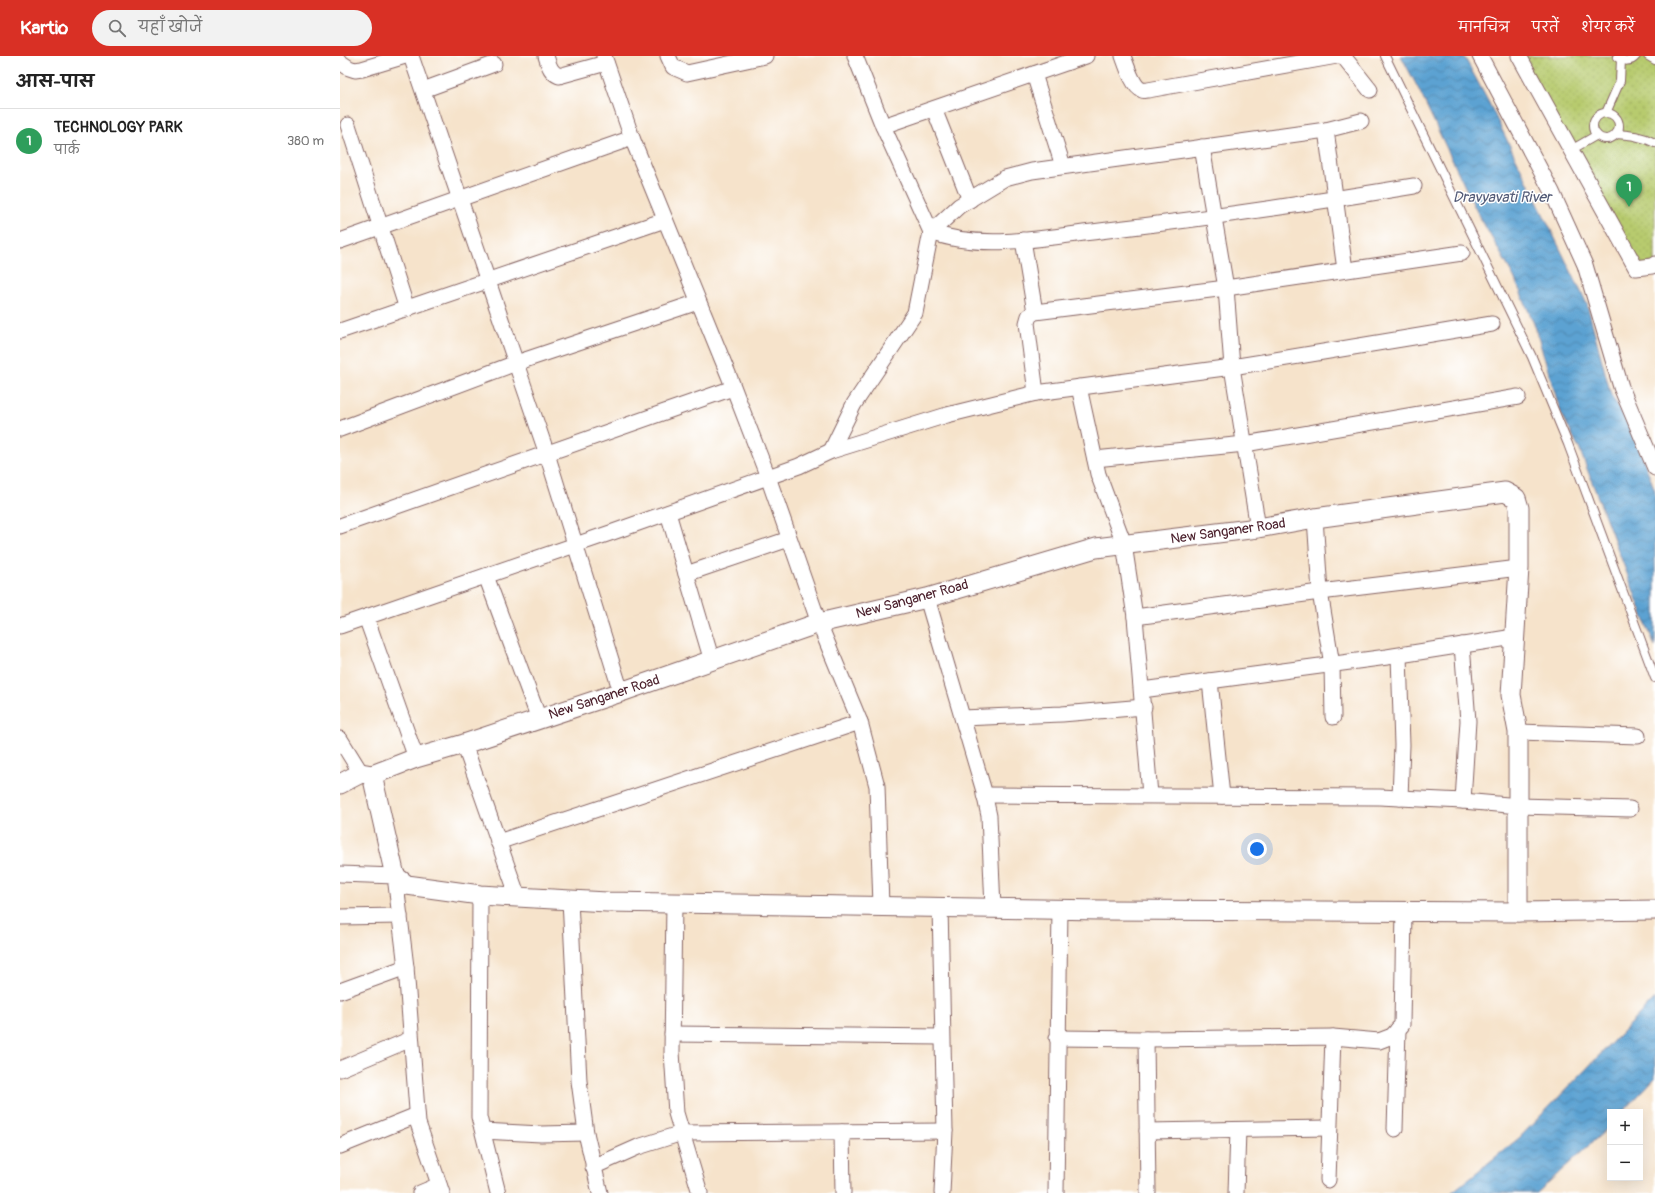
<!DOCTYPE html>
<html lang="hi">
<head>
<meta charset="utf-8">
<style>
	body { margin:0; font-family:Pangolin,"Playpen Sans Deva",sans-serif; background:#f2f2f2; color:#222 }
	.controls { position:absolute; right:12px; bottom:12px; display:grid; overflow:hidden; border-radius:0px; box-shadow:0 4px 16px #0002 }
	.controls button { width:36px; height:36px; display:grid; place-items:center; padding:0; border:0; border-bottom:1px solid #e0e0e0; background:#fff; color:#222; font:20px sans-serif }
	.you { position:absolute; left:917px; top:793px; width:14px; height:14px; margin:-10px; border:3px solid #fff; border-radius:50%; background:#1a73e8; box-shadow:0 0 0 6px #1a73e833 }
	.badge { display:grid; place-items:center; width:26px; height:26px; border-radius:50%; background:#d93025; color:#fff; font-size:13px; font-weight:700 }
	.pin { position:absolute; translate:-50% -33px; filter:drop-shadow(0 1px 2px #0008) }
	.pin::after { content:''; position:absolute; top:21px; width:14px; height:12px; background:inherit; clip-path:polygon(0 0,100% 0,50% 100%) }
	.list { margin:0; padding:0; list-style:none }
	h2 { display:flex; justify-content:space-between; align-items:center; height:52px; margin:0; padding:0 16px; font-size:17px }
	h2 small { font-size:13px; font-weight:400; color:#767676 }
	.list li { display:grid; grid-template-columns:26px 1fr auto; gap:12px; align-items:center; box-sizing:border-box; height:64px; padding:0 16px; border-top:1px solid #e0e0e0 }
	.list b { display:block; font-size:15px; white-space:nowrap }
	.list p { margin:0; font-size:13px; white-space:nowrap; color:#767676 }
	.list em { font-size:13px; font-style:normal; color:#767676 }
	.icon { flex:none; width:22px; height:22px; fill:none; stroke:currentColor; stroke-width:2; stroke-linecap:round; stroke-linejoin:round }
	.map { position:relative; flex:none; width:1315px; height:1137px; overflow:hidden }
	header { display:flex; align-items:center; gap:24px; box-sizing:border-box; height:56px; padding:0 20px; background:#d93025; color:#fff }
	header strong { font-size:19px }
	nav { display:flex; gap:22px; margin-inline-start:auto; font-size:14px }
	.search { width:280px; height:36px; background:#f2f2f2; display:flex; align-items:center; gap:10px; box-sizing:border-box; padding:0 14px; border-radius:22px; color:#767676; font-size:15px }
	main { display:flex }
	aside { flex:1; background:#fff }
	.map>svg:first-child { display:block }
	.park { fill:url(#park-dots); stroke:#80754c }
	.water { fill:url(#water-waves); stroke:#53607e }
	.lines { fill:none; stroke-linecap:round; stroke-linejoin:round }
	.service-casing { stroke:#866463; stroke-width:10 }
	.minor-casing { stroke:#866463; stroke-width:17 }
	.tertiary-casing { stroke:#866463; stroke-width:21 }
	.service { stroke:#fff; stroke-width:8 }
	.minor { stroke:#fff; stroke-width:15 }
	.tertiary { stroke:#fff; stroke-width:19 }
	.labels { text-anchor:middle; dominant-baseline:central; stroke-width:3; stroke-linejoin:round; paint-order:stroke }
	.street-label { font-size:14px; fill:#4a1f2b; stroke:#fff }
	.water-label { font-size:15px; font-style:italic; fill:#525a76; stroke:#fff }
</style>
</head>
<body>
<header>
<strong>Kartio</strong>
<div class="search"><svg class="icon" aria-label="search" viewBox="0 0 24 24"><circle cx="10" cy="10" r="6"/><path d="M15 15l6 6"/></svg>यहाँ खोजें</div>
<nav><a>मानचित्र</a><a>परतें</a><a>शेयर करें</a></nav>
</header>
<main>
<aside>
<h2>आस-पास<small></small></h2>
<ul class="list">
<li><span class="badge" style="background:#2e9e5b">1</span><div><b>TECHNOLOGY PARK</b><p>पार्क</p></div><em>380 m</em></li>
</ul>
</aside>
<div class="map">
<svg width="1315" height="1137" viewBox="0 0 1315 1137">
	<defs>
		<pattern id="park-dots" width="8" height="8" patternUnits="userSpaceOnUse"><rect width="8" height="8" fill="#b7cb6e"/><path d="M2 2h.1M6 6h.1" fill="none" stroke="#9fae5f" stroke-width="1.8" stroke-linecap="round"/></pattern>
		<pattern id="water-waves" width="16" height="10" patternUnits="userSpaceOnUse"><rect width="16" height="10" fill="#5ca2d2"/><path d="M0 5q4-4 8 0t8 0" fill="none" stroke="#4e83ab"/></pattern>
	</defs>
	<rect width="100%" height="100%" fill="#fff"/>
	<filter id="ink" filterUnits="userSpaceOnUse"><feTurbulence type="fractalNoise" baseFrequency=".025" numOctaves="2"/><feDisplacementMap in="SourceGraphic" scale="8" xChannelSelector="R" yChannelSelector="G"/><feConvolveMatrix kernelMatrix="1 2 1 2 8 2 1 2 1" color-interpolation-filters="sRGB"/></filter>
	<filter id="wash" filterUnits="userSpaceOnUse"><feTurbulence type="fractalNoise" baseFrequency=".012" numOctaves="4" result="noise"/><feDisplacementMap in="SourceGraphic" scale="16" xChannelSelector="R" yChannelSelector="G"/><feGaussianBlur stdDeviation="0.9" result="paint"/><feColorMatrix in="noise" values="0 0 0 0 0 0 0 0 0 0 0 0 0 0 0 0 0 1.4 0 .05"/><feComposite in="paint" operator="in"/></filter>
	<g filter="url(#wash)">
		<rect width="100%" height="100%" fill="#f6e3cb"/>
		<polygon class="park" points="1179,0 1315,0 1315,208 1296,212"/>
		<g class="water">
			<polygon points="1061,0 1124,0 1148,45 1247,248 1271,339 1285,361 1298,388 1315,435 1315,591 1239,392 1221,357 1194,268 1174,221 1137,156 1078,32"/>
			<polygon points="1315,942 1315,1022 1283,1056 1270,1056 1269,1071 1197,1137 1111,1137 1179,1082"/>
		</g>
	</g>
	<g filter="url(#ink)">
		<g class="lines">
			<g class="service-casing">
				<g id="service">
					<polyline points="1045,0 1192,301 1228,388 1315,622"/>
					<polyline points="1308,0 1315,4"/>
					<path d="M 1277,1 C 1284,6 1291,6 1296,0"/>
					<polyline points="1266,57 1280,25 1281,3"/>
					<circle cx="1266" cy="70" r="13"/>
					<path d="M 1276,78 C 1290,79 1302,80 1315,87"/>
					<polyline points="1231,94 1257,79"/>
				</g>
			</g>
			<g class="minor-casing">
				<g id="minor">
					<polyline points="71,0 207,398 281,636"/>
					<path d="M 206,0 C 209,9 210,16 219,20 L 266,7"/>
					<polyline points="264,0 292,82 389,320 428,421 479,567 520,666 537,730 541,850"/>
					<polyline points="328,0 333,11 347,17 425,0"/>
					<path d="M 515,0 L 543,70 L 591,176 C 644,196 713,180 768,174 C 870,162 972,147 1074,130"/>
					<path d="M 783,0 C 786,8 793,31 802,34 C 804,35 806,34 808,34 L 997,0"/>
					<polyline points="1003,0 1030,34"/>
					<polyline points="1140,0 1212,136 1245,209 1281,331 1315,412"/>
					<polyline points="1179,0 1296,212 1312,210 1315,208"/>
					<polyline points="0,6 9,12 15,14 22,13 65,0"/>
					<polyline points="694,18 723,110"/>
					<polyline points="83,34 154,8"/>
					<polyline points="594,53 630,144"/>
					<polyline points="8,69 67,253"/>
					<polyline points="543,70 746,0"/>
					<polyline points="986,74 1005,214"/>
					<polyline points="862,91 886,232 892,311 918,472"/>
					<polyline points="683,184 695,256"/>
					<polyline points="0,185 292,82"/>
					<polyline points="0,275 325,164"/>
					<polyline points="739,331 758,418 784,488 795,561 810,739"/>
					<polyline points="696,337 687,267 689,260 695,256 886,232 1122,197"/>
					<polyline points="0,373 176,307 358,246"/>
					<polyline points="491,395 514,348 575,257 591,176 619,150 665,122 692,115 986,74 1021,65"/>
					<polyline points="755,403 905,388 1178,341"/>
					<polyline points="328,457 372,605"/>
					<polyline points="975,462 980,536 992,609 993,661"/>
					<polyline points="0,470 393,332"/>
					<polyline points="346,518 449,483"/>
					<polyline points="146,520 199,663"/>
					<polyline points="587,542 643,732 649,760 653,852"/>
					<polyline points="26,561 76,702"/>
					<polyline points="795,561 980,536 1179,512"/>
					<polyline points="0,570 273,476 459,410 491,395 607,359 696,337 892,311 1152,268"/>
					<polyline points="1122,589 1128,665 1123,745"/>
					<polyline points="1059,600 1062,689 1060,742"/>
					<polyline points="870,625 882,740"/>
					<polyline points="802,634 1047,601 1174,581"/>
					<polyline points="622,662 722,658 804,651"/>
					<polyline points="1178,676 1298,680"/>
					<polyline points="0,683 21,717"/>
					<polyline points="124,688 178,841"/>
					<polyline points="644,739 1039,741 1123,745 1179,750 1290,753"/>
					<polyline points="158,786 520,666"/>
					<polyline points="0,818 55,820 66,911 0,935"/>
					<polyline points="140,839 139,1061 158,1137"/>
					<polyline points="230,844 239,1025 246,1077 260,1137"/>
					<polyline points="334,847 332,996 336,1057 360,1137"/>
					<polyline points="600,851 605,1075 602,1137"/>
					<polyline points="0,861 60,860"/>
					<polyline points="66,911 78,1067 102,1137"/>
					<polyline points="332,978 602,981"/>
					<polyline points="717,982 806,983 993,981 1039,985 1052,980 1062,969 1064,855"/>
					<polyline points="806,983 808,1137"/>
					<polyline points="0,1013 71,983"/>
					<polyline points="1055,1073 1058,973"/>
					<polyline points="143,1075 201,1078 246,1077"/>
					<polyline points="807,1075 989,1072"/>
					<polyline points="502,1076 503,1137"/>
					<polyline points="0,1090 77,1059"/>
					<polyline points="253,1111 298,1091 342,1077 605,1075"/>
					<polyline points="988,1124 993,981"/>
					<polyline points="80,1137 99,1129"/>
					<polyline points="716,1137 720,853"/>
					<polyline points="896,1137 898,1074"/>
				</g>
			</g>
			<g class="tertiary-casing">
				<g id="tertiary">
					<polyline points="32,719 55,820 67,829 140,839 267,846 761,854 1178,856 1315,854"/>
					<polyline points="0,728 21,717 32,719 76,702 124,688 281,636 479,567 587,542 756,492 918,472 975,462 1165,436 1176,442 1179,452 1179,512 1171,639 1178,676 1178,856"/>
				</g>
			</g>
			<use href="#service" class="service"/>
			<use href="#minor" class="minor"/>
			<use href="#tertiary" class="tertiary"/>
		</g>
	</g>
	<g class="labels">
		<g class="street-label">
			<text transform="translate(888 475) rotate(-8)">New Sanganer Road</text>
			<text transform="translate(572 543) rotate(-15)">New Sanganer Road</text>
			<text transform="translate(264 641) rotate(-18)">New Sanganer Road</text>
		</g>
		<g class="water-label">
			<text x="1162" y="141">Dravyavati River</text>
		</g>
	</g>
</svg>
<div class="controls">
<button>+</button>
<button>−</button>
</div>
<div class="you"></div>
<div class="pin badge" style="left:1289px;top:151px;background:#2e9e5b">1</div>
</div>
</main>
</body>
</html>
